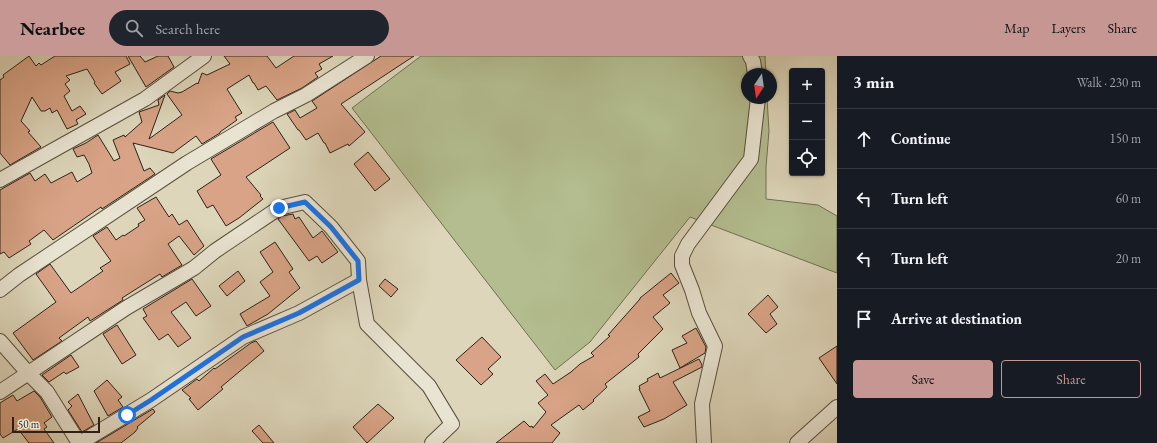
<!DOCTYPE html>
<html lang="en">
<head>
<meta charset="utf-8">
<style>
	body { margin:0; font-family:"EB Garamond",serif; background:#20242c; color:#f1f3f6 }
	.controls { position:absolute; right:12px; top:12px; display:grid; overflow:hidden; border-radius:4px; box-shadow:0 1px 3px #0004 }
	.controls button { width:36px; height:36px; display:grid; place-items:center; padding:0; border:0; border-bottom:1px solid #363941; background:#171b24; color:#f1f3f6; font:20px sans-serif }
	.compass { position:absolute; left:741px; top:12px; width:36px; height:36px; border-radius:50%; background:#171b24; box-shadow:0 1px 3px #0004; rotate:193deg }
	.scale { position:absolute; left:12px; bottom:10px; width:88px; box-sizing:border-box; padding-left:4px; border:2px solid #2f2215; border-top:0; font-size:11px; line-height:14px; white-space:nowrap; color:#2f2215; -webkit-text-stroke:3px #e9e4d2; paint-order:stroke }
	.stop { position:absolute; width:12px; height:12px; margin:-9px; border:3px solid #1a73e8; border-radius:50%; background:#fff }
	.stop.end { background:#1a73e8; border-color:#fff; box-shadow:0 1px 4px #0008 }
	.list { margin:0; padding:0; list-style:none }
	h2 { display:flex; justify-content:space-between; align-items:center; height:52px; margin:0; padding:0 16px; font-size:17px }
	h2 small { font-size:13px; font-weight:400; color:#9ea1a6 }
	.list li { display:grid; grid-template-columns:26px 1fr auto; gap:12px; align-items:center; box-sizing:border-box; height:60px; padding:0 16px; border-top:1px solid #363941 }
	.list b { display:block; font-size:15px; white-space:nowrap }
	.list em { font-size:13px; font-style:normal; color:#9ea1a6 }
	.actions { display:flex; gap:8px; padding:12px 16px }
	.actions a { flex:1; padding:9px 0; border:1px solid #c59692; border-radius:4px; text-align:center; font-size:14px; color:#c59692 }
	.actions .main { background:#c59692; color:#111 }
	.icon { flex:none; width:22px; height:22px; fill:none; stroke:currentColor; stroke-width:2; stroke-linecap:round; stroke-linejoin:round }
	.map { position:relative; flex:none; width:837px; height:387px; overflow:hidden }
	header { display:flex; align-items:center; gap:24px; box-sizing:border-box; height:56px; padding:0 20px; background:#c59692; color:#111 }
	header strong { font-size:19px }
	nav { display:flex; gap:22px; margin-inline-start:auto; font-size:14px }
	.search { width:280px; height:36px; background:#20242c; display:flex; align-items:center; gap:10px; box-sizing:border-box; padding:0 14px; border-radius:22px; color:#9ea1a6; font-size:15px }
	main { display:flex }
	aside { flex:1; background:#171b24 }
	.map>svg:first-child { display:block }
	.green { fill:#b3bd8f; stroke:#717052 }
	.building { fill:#d8a386; stroke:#2f2215 }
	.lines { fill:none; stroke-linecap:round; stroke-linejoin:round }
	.minor-casing { stroke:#5a4f3e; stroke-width:16 }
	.minor { stroke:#e9e4d2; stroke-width:14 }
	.route { stroke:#1a73e8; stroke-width:5 }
</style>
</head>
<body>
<header>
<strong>Nearbee</strong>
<div class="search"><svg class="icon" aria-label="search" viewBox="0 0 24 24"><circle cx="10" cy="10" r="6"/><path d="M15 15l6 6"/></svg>Search here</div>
<nav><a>Map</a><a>Layers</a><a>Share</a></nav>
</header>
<main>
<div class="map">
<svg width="837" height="387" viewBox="0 0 837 387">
	<rect width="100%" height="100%" fill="#ddd6ba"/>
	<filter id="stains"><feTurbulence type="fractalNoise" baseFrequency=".005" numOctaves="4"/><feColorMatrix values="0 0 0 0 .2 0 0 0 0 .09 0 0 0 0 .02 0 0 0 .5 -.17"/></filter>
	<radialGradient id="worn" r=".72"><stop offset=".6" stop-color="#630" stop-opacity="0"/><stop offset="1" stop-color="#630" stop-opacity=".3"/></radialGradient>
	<polygon class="green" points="421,0 765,0 766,18 747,18 747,42 767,42 769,75 766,111 766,143 818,149 837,160 837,217 690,161 590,286 555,314 352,52"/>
	<g class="building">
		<polygon points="29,0 36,10 39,7 41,9 55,0 126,0 130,8 115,16 121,25 102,38 94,27 95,26 87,13 66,20 70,24 65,28 70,35 64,40 72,55 80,50 86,58 76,64 78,68 67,73 57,54 52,57 50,52 45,55 41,55 32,41 21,65 30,75 28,76 41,91 10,109 0,97 0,24 4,21 3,19"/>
		<polygon points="128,0 140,0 145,6 158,0 168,0 174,11 146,31"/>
		<polygon points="224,0 267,0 276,12 294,0 333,0 319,8 322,13 315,17 318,21 302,32 277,44 266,30 258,34 254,27 253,27 249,19 227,33 242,57 235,61 237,64 220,76 220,77 202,88 196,80 173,97 133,87 144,115 150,112 155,118 102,153 101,151 53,184 44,174 29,185 31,188 9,202 4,196 0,198 0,134 30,117 35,125 45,118 51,127 72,116 77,126 92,117 89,108 84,99 77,101 73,93 86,87 98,79 114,105 120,102 113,84 124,79 125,81 142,66 139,56 159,49 158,44 165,39 149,83 182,59 167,38 170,35 178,37 182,36 197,27 198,28 202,17 207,19 230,8"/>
		<polygon points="381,0 414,0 341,48 365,76 349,90 348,88 330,97 325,87 324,87 318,77 306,84 299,74 298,74 287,58 295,54 300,62 317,52 312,45"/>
		<polygon points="273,66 290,92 246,121 261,139 260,140 263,143 239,162 226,170 213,149 207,152 197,135 221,119 211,103"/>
		<polygon points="368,96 390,123 375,135 354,108"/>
		<polygon points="156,141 169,161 172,158 179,169 187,164 204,190 194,199 179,180 168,188 182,209 162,221 160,218 122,242 123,244 90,265 88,261 59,282 62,285 33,304 13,277 56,246 36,218 50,208 71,237 103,215 100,212 111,205 93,180 107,171 116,184 123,179 124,180 139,170 138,168 145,164 137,152"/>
		<polygon points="293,158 295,163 299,161 313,182 322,175 338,196 322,207 317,200 309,205 278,163 282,160"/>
		<polygon points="275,186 293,213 289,216 300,232 268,258 247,270 240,258 270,240 260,226 273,216 260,196"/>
		<polygon points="238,215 245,225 227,240 219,230"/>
		<polygon points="671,217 679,227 663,239 670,247 653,261 663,273 638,298 639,301 605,328 607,331 593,344 594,345 583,354 579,349 551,369 560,377 552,387 496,387 524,365 530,371 532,370 533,372 546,356 538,347 548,339 536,325 545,318 553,328 571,316 580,308 594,300 591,297 610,280 608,279 640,243 640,242"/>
		<polygon points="192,223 211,250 196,260 186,246 171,256 191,282 178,291 168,278 159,284 143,262 147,260 143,253"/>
		<polygon points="385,223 398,233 391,241 379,230"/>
		<polygon points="768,239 778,251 770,258 777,268 766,277 748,258"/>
		<polygon points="117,269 136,299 122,308 103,278"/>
		<polygon points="696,272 706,291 705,297 680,312 672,294 687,287 682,280"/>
		<polygon points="482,281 501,301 488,313 493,318 481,329 456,304"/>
		<polygon points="256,285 264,295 221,331 223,333 198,354 189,343 191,342 182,334 197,323 199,325 214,312 215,313 251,287"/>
		<polygon points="837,290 837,328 819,302"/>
		<polygon points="71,299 79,311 66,318 64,316 49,326 42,319"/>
		<polygon points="699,303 702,309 702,311 673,326 687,349 664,363 644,371 638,361 650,355 639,333 640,333 639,330 648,325 647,323 658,317 660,322"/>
		<polygon points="107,324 122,341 118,344 123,351 108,360 94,335"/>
		<polygon points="34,335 40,341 52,361 44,367 47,371 44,373 54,387 29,387 18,373 3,382 0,378 0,347 13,339 17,345"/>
		<polygon points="78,338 94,369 82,376 68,354 72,350 68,346"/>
		<polygon points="378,348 394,362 367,387 353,371"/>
		<polygon points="153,353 155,356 137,371 138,372 135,376 121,387 96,387"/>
		<polygon points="259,369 274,387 263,387 252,375"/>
	</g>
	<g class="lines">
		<g class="minor-casing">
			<g id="minor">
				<polyline points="750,0 753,5 755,18"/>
				<polyline points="0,124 145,43 204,0"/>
				<polyline points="359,224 367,268 429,330 452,368 432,387"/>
				<polyline points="0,234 19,219 187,107 274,55 306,39 367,0"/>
				<polyline points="0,285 28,317 47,336 79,387"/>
				<polyline points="0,336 126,252 194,212 215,195 279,152 305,146 331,171 358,205 359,224 299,257 243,281 151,344 80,387"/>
				<polyline points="704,387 702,348 715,290 699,257 692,234 682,209 682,200 688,188 751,103 758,42"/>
				<polyline points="797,387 837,351"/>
			</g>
		</g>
		<use href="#minor" class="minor"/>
	</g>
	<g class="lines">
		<polyline class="route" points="127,359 151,344 243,281 299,257 359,224 358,205 331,171 305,146 279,152"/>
	</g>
	<rect width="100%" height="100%" filter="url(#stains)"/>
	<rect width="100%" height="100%" fill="url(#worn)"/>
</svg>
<div class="controls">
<button>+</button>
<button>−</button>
<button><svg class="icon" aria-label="locate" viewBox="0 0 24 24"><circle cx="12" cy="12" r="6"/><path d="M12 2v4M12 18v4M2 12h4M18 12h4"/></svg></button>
</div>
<svg class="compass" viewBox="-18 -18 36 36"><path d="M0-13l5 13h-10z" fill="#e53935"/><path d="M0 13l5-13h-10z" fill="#9ea1a6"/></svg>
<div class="scale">50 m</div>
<div class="stop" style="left:127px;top:359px"></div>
<div class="stop end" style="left:279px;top:152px"></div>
</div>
<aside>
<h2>3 min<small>Walk · 230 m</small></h2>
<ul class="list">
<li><svg class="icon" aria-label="ahead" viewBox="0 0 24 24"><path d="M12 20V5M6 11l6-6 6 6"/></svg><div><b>Continue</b></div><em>150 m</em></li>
<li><svg class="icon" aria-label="left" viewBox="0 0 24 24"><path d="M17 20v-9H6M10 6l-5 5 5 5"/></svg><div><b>Turn left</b></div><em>60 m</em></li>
<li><svg class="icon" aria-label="left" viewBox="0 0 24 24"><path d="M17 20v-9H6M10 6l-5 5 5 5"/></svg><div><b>Turn left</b></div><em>20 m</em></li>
<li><svg class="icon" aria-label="arrive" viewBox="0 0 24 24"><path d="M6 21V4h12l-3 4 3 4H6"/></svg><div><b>Arrive at destination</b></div></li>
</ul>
<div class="actions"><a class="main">Save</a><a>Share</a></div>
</aside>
</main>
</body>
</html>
